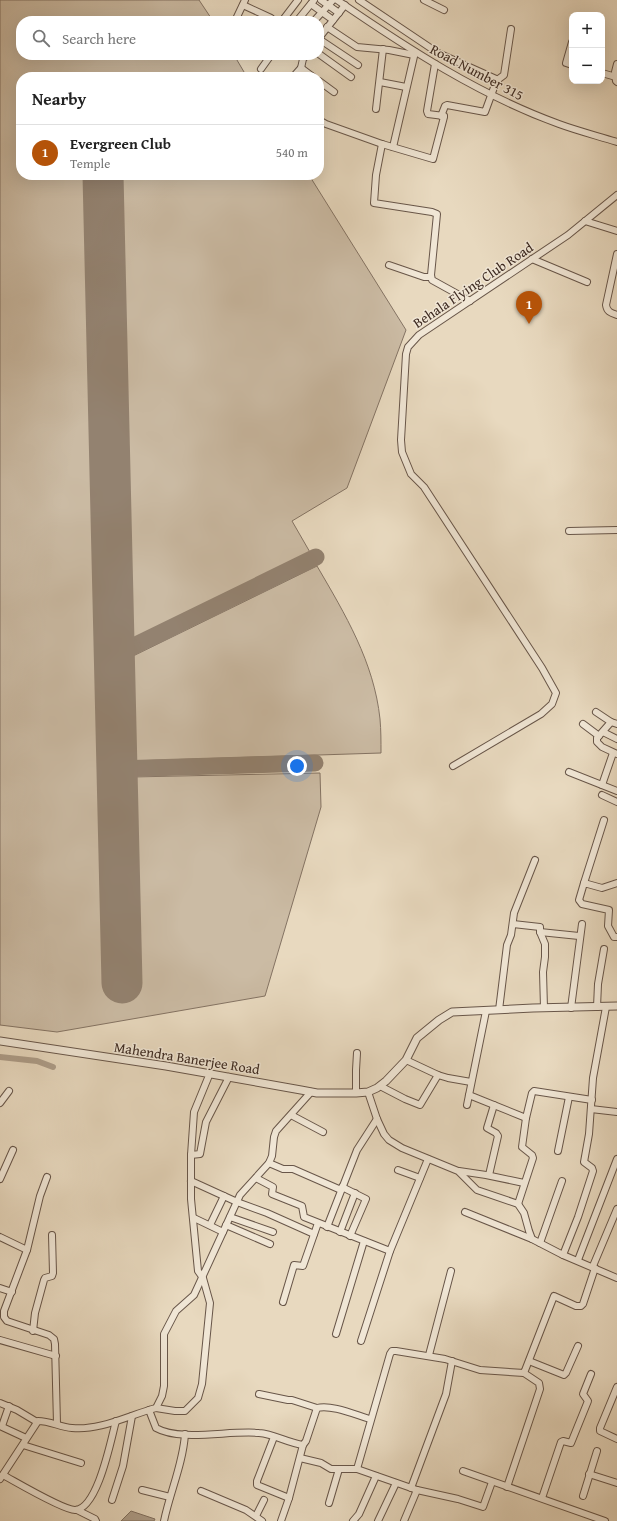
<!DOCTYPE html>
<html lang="en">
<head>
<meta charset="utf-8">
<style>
	body { margin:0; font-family:"Gentium Book Plus",serif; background:#f6f6f6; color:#222 }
	.controls { position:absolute; right:12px; top:12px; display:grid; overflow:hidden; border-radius:8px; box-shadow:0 4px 16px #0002 }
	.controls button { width:36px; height:36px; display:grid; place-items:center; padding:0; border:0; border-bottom:1px solid #e0e0e0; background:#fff; color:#222; font:20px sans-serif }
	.you { position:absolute; left:297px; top:766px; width:14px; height:14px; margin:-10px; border:3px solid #fff; border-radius:50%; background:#1a73e8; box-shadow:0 0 0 6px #1a73e833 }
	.badge { display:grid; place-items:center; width:26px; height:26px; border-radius:50%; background:#b45309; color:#fff; font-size:13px; font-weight:700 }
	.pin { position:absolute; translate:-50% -33px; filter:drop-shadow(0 1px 2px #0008) }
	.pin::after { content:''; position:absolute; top:21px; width:14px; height:12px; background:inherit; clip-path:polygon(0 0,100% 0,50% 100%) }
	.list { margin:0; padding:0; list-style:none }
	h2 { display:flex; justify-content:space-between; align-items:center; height:52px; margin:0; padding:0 16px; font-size:17px }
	h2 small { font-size:13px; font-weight:400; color:#767676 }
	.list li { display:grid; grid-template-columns:26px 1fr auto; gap:12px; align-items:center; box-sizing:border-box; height:56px; padding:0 16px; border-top:1px solid #e0e0e0 }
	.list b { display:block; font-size:15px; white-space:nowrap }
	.list p { margin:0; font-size:13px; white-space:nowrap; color:#767676 }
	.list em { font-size:13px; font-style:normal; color:#767676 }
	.icon { flex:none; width:22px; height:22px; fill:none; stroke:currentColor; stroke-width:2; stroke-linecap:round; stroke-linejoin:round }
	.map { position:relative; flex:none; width:617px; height:1521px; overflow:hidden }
	.search { position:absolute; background:#fff; box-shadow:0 4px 16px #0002; left:16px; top:16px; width:308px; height:44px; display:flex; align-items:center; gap:10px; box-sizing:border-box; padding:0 14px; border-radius:16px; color:#767676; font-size:15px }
	.panel { position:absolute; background:#fff; box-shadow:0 4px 16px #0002; left:16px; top:72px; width:308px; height:108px; border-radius:16px }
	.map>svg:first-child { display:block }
	.green { fill:#cbbba4; stroke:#847363 }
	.water { fill:#ae9e8a; stroke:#817060 }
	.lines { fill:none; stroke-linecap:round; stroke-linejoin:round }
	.canal { stroke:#ae9e8a; stroke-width:6 }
	.taxiway { stroke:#938270; stroke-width:17 }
	.runway { stroke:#938270; stroke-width:41 }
	.minor-casing { stroke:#685649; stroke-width:8 }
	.tertiary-casing { stroke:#685649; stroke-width:9 }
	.minor { stroke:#f0e6d5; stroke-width:6 }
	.tertiary { stroke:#f0e6d5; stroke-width:7 }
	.labels { text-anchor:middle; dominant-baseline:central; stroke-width:3; stroke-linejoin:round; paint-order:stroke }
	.street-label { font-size:14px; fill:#3e2b22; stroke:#f0e6d5 }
</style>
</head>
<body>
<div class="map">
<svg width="617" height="1521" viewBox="0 0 617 1521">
	<rect width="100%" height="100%" fill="#e8d9bf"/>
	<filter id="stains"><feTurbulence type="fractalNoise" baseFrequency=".005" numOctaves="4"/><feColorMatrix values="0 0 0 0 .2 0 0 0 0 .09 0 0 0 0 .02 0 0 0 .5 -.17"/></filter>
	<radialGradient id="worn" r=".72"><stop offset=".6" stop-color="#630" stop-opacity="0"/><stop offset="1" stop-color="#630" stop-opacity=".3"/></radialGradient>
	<g class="green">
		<polygon points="0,0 199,0 213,21 21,21 21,55 234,55 247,77 21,77 21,175 90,175 112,985 138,984 132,777 320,773 321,807 265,996 57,1032 0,1025"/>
		<polygon points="117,175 309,175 406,330 347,488 292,521 311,554 129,641"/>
		<path d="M 317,566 C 345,614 374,662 380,719 C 381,730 381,742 381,753 L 131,761 L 129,658 Z"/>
	</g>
	<polygon class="water" points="131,1511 155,1519 154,1521 121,1521"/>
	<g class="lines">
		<polyline class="canal" points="0,1057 37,1061 53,1067"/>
		<g class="taxiway">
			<polyline points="113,640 128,648 132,647 316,557"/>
			<path d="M 114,669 C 118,659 122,653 132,647"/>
			<polyline points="116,769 315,763"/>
		</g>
		<polyline class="runway" points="103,175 122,983"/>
		<g class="minor-casing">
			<g id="minor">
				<polyline points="321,0 339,13"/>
				<path d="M 337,0 C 407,48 479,95 559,124 C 578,131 598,136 617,142"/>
				<polyline points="359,0 438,53 496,79 496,82 485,112 447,105 445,106 441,116"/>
				<polyline points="424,0 444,10"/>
				<polyline points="311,4 333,20"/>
				<polyline points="243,5 271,18"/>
				<polyline points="240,21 236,19 245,0"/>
				<polyline points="282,21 298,0"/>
				<polyline points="297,21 314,0"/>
				<polyline points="314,21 333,0"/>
				<polyline points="327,27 357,47 389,50 414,55"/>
				<polyline points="319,38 345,5"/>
				<polyline points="319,39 358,65"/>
				<polyline points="572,42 566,63 572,65"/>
				<polyline points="319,54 351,77"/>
				<polyline points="435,64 427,111 428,114 444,116"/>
				<polyline points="617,64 615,72 616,81 617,82"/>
				<polyline points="301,68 313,77"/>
				<polyline points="261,69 271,55"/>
				<polyline points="602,73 616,77"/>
				<polyline points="293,77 301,68 303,59 307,55"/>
				<polyline points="319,81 334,92"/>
				<polyline points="496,81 504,75 511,29"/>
				<polyline points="380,82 406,87"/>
				<polyline points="376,109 383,49"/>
				<polyline points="319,120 326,124 382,144 433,159 444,117"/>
				<polyline points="382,144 376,175 374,203 432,212 437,214 431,275 432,280 470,301"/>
				<polyline points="393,147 415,52"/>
				<polyline points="585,221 617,231"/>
				<path d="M 617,254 L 606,305 C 607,312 611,313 617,315"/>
				<polyline points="532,259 587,282"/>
				<polyline points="389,265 424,277 431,277"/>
				<polyline points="569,531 617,530"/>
				<polyline points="596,712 611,722 617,724"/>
				<polyline points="611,722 597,738 597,742 602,747 617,754"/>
				<polyline points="583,724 599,736"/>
				<polyline points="603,732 617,739"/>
				<polyline points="453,766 541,714 552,704 556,693 542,668 424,487 411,474 402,452 401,440 406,354 408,347 419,335 568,235 617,195"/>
				<polyline points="569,772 617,791"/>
				<polyline points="602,785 613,753"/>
				<polyline points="602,795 617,802"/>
				<polyline points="584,883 604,820"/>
				<polyline points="617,883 602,888 584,883 579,900 582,904 609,910 608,926 614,937 617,937"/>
				<polyline points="513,924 540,927 540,932 545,944 545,957 543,972 544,1008"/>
				<polyline points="540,932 579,936"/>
				<polyline points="597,1007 598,984 604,949"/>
				<polyline points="571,1008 582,924"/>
				<polyline points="499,1010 507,945 511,935 514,913 535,860"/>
				<polyline points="406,1060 438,1075 448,1078 471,1082"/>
				<polyline points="380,1086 405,1099 420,1105 438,1075"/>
				<polyline points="368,1092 377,1119 384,1134 389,1140 402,1148 458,1171 477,1190 518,1204 524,1213 529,1231 532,1239 563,1255 617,1278"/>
				<polyline points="356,1093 356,1070 357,1053"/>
				<polyline points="469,1095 526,1118"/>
				<polyline points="0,1103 9,1091"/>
				<polyline points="467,1105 486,1011"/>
				<polyline points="591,1109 617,1112"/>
				<polyline points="291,1115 323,1132"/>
				<polyline points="558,1151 569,1097"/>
				<polyline points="191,1155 200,1154 206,1122 229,1077"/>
				<polyline points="269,1163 283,1169 293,1169 341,1190"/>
				<polyline points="398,1170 420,1178"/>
				<polyline points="459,1171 486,1175 524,1183"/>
				<polyline points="489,1175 498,1136 496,1133 487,1128 494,1105"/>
				<polyline points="47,1177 40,1196 27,1250 4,1311 4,1317 7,1321 49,1335 54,1339 55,1344 57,1424"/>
				<polyline points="256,1178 273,1187 272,1194 302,1206 304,1217 390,1251"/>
				<polyline points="0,1179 13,1150"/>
				<polyline points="191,1181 237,1202 267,1213 314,1234"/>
				<polyline points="342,1187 366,1199 350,1236"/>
				<polyline points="518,1204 533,1158 532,1155 522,1147 526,1118 532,1093 534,1091 592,1100"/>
				<polyline points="465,1212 532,1239"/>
				<polyline points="230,1217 273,1232"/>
				<polyline points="194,1218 223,1232"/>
				<polyline points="210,1225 224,1196"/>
				<polyline points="226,1225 270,1244"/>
				<polyline points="327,1227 357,1150 377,1119"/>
				<polyline points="340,1232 355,1193"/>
				<polyline points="0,1237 27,1250"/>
				<polyline points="540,1243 562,1181"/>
				<polyline points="563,1255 578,1217 593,1171 592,1168 584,1162 589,1134 593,1078 606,1007"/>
				<polyline points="578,1260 617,1159"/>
				<polyline points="593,1266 617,1209"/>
				<polyline points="0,1288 12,1292"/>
				<polyline points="283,1302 294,1265 303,1266 318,1223"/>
				<polyline points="33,1331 35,1313 44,1280 45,1278 52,1276 53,1273 52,1235"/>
				<polyline points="336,1334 364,1241"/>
				<polyline points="0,1340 56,1356"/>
				<polyline points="361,1341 390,1251 428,1159"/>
				<polyline points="429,1355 451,1271"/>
				<polyline points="529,1361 564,1375 566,1373 578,1346"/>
				<polyline points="617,1387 600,1428 600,1431 617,1439"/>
				<polyline points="259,1394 288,1400 292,1400 317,1408"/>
				<polyline points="0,1403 17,1410 37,1422"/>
				<polyline points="156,1408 175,1411 185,1411 198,1398 202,1384 210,1303 203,1278 198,1271 191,1199 191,1155 194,1112 210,1073"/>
				<path d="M 149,1410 L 156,1428 C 181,1442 230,1430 259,1433 C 274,1434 288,1443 303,1445 L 306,1441 L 317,1408 C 331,1404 356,1415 370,1419"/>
				<polyline points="0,1426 26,1438"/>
				<polyline points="2,1426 9,1406"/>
				<polyline points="274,1437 257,1481 257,1485 289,1498"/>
				<polyline points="23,1445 81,1463"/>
				<polyline points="300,1458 321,1463 331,1469 339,1469 329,1503"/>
				<polyline points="339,1469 357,1469"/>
				<polyline points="463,1471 605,1521"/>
				<polyline points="589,1474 617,1483"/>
				<path d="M 3,1475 C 16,1482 63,1510 75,1510 C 98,1509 111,1439 116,1421"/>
				<path d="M 0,1479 L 38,1421 C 50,1421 60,1427 72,1428 C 100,1431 129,1415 156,1408 L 162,1396 L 164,1386 L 164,1334 L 176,1311 L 194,1295 L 240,1195 L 269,1163 L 272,1156 L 274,1137 L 276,1131 L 311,1092"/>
				<polyline points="492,1482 483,1507 458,1499 417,1490 357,1469 390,1354 392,1351 396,1351 445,1359 480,1370 524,1373 554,1296 576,1306 581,1306 583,1304 595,1268"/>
				<polyline points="507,1487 540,1389 539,1383 524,1373"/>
				<polyline points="411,1488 446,1394 452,1361"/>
				<polyline points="142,1490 170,1497"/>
				<polyline points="201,1491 246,1510 262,1521"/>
				<polyline points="583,1496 597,1451"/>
				<polyline points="542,1498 561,1442 563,1441 571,1443 588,1401 583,1394 591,1374"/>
				<polyline points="112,1500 123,1466 132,1416"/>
				<polyline points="77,1510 95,1519 96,1521"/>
				<polyline points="256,1516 264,1500"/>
				<path d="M 164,1521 C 170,1492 183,1464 185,1434"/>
				<polyline points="281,1521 289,1498 303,1445"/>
				<polyline points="353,1521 359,1514 376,1476"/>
				<polyline points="378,1521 396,1483"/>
				<polyline points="404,1521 417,1490"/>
			</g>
		</g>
		<g class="tertiary-casing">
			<polyline id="tertiary" points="0,1041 166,1066 301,1090 317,1093 356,1093 368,1092 377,1088 386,1081 406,1060 417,1038 439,1020 452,1012 533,1008 617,1006"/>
		</g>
		<use href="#minor" class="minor"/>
		<use href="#tertiary" class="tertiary"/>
	</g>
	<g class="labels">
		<g class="street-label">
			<text transform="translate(477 72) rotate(28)">Road Number 315</text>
			<text transform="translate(473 285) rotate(-34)">Behala Flying Club Road</text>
			<text transform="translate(187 1058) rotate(9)">Mahendra Banerjee Road</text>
		</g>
	</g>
	<rect width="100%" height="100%" filter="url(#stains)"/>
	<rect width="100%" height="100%" fill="url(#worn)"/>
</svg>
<div class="controls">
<button>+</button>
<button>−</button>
</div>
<div class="you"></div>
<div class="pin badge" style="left:529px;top:324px">1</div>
<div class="search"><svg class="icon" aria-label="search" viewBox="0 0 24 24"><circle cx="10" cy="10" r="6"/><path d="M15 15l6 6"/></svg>Search here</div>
<section class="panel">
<h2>Nearby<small></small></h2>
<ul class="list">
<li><span class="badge">1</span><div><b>Evergreen Club</b><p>Temple</p></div><em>540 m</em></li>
</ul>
</section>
</div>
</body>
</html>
